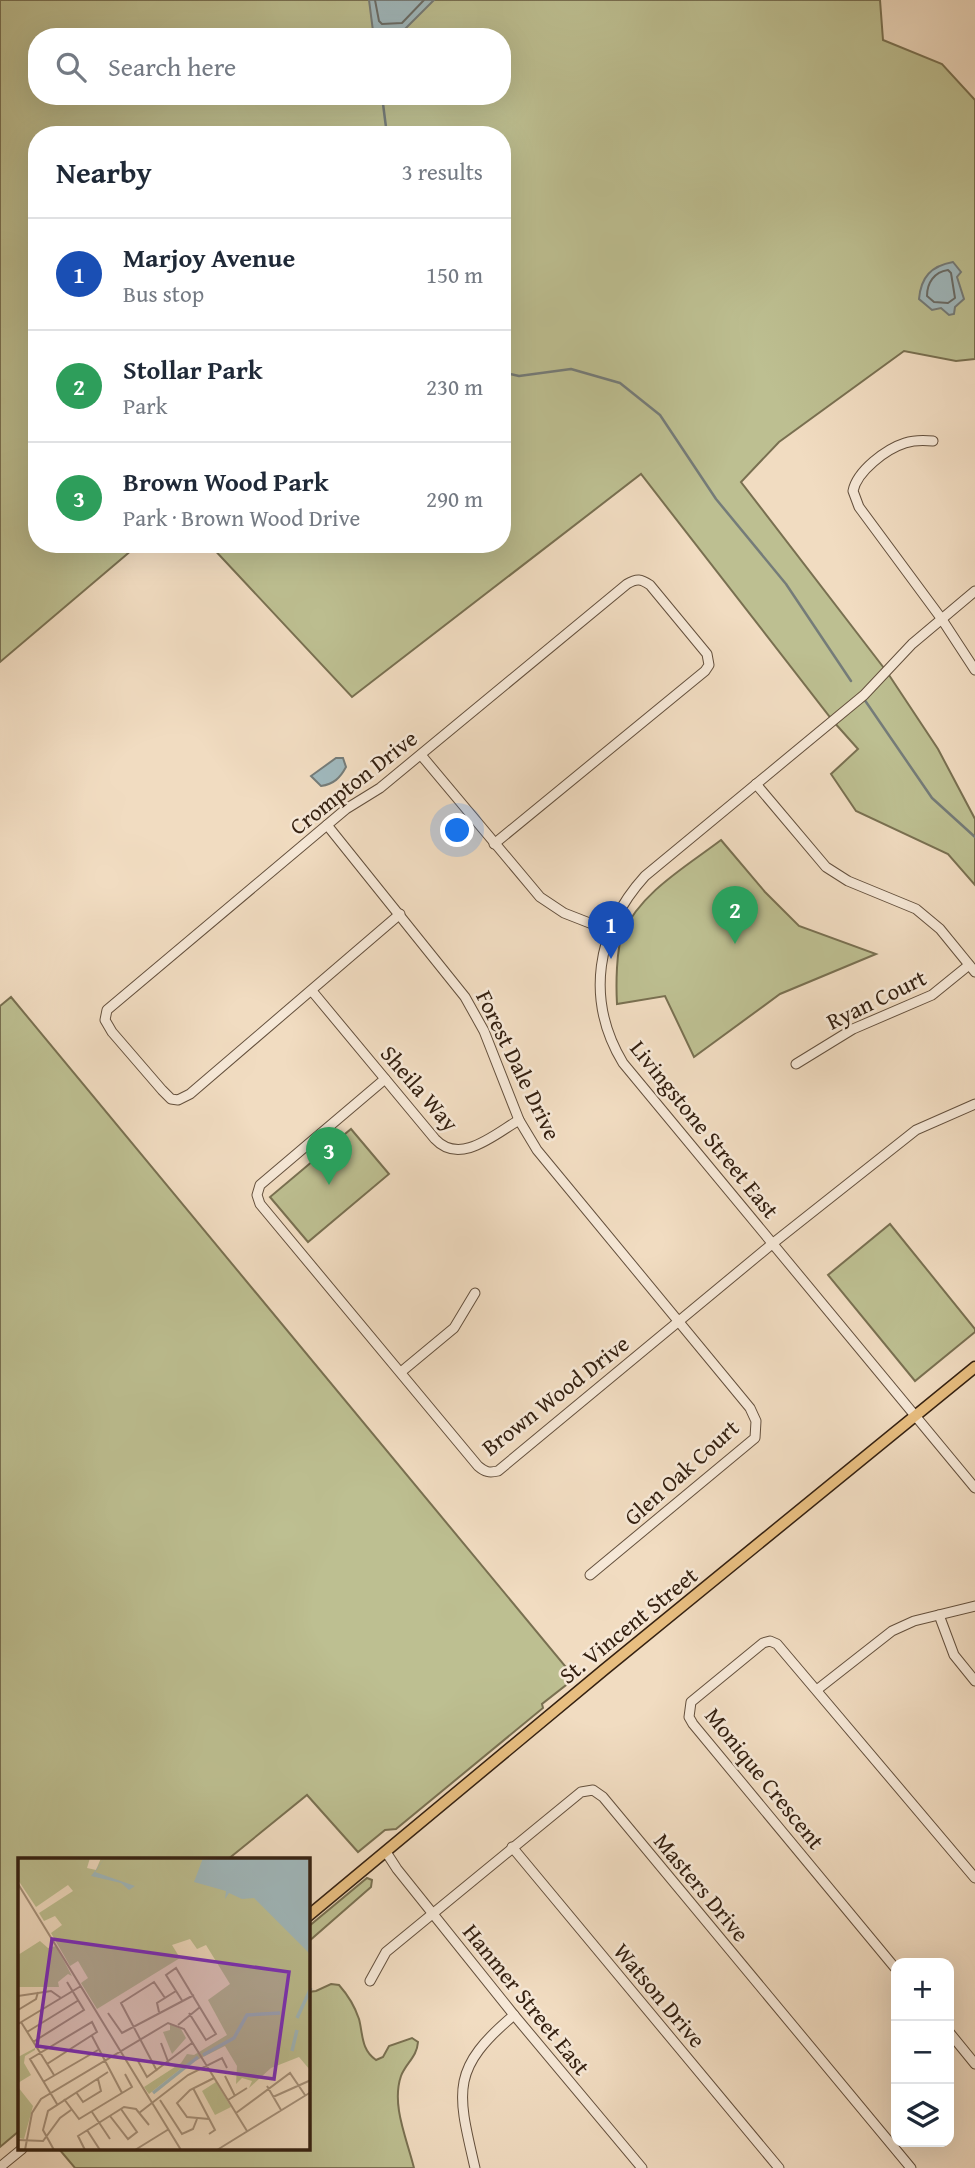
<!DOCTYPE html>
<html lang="en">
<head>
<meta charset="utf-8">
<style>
	body { margin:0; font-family:"Gentium Book Plus",serif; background:#f6f6f7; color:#1f2937 }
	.controls { position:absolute; right:21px; bottom:21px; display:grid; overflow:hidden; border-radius:14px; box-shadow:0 7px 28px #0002 }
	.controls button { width:63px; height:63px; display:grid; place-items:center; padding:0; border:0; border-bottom:2px solid #e0e1e3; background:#fff; color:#1f2937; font:35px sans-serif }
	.you { position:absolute; left:458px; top:831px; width:24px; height:24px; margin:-18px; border:5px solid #fff; border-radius:50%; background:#1a73e8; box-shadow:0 0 0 10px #1a73e833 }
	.badge { display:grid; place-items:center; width:46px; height:46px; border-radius:50%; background:#ea580c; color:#fff; font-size:23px; font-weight:700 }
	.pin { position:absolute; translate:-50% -58px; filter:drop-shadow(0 2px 4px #0008) }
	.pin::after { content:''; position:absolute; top:37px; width:24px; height:21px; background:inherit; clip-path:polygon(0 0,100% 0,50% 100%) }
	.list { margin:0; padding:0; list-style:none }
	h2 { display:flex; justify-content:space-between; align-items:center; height:91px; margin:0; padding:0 28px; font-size:30px }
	h2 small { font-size:23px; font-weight:400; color:#747a83 }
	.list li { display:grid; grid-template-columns:46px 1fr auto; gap:21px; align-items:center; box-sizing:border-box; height:112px; padding:0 28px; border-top:2px solid #e0e1e3 }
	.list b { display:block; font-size:26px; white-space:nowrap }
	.list p { margin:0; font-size:23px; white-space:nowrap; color:#747a83 }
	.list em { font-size:23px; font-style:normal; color:#747a83 }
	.icon { flex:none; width:38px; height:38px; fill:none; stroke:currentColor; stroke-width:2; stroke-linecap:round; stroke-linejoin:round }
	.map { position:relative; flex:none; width:975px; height:2168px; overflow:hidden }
	.search { position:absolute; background:#fff; box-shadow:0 7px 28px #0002; left:28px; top:28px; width:483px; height:77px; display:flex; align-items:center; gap:18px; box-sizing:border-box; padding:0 24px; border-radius:28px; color:#747a83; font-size:26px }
	.panel { position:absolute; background:#fff; box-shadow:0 7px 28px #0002; left:28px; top:126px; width:483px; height:427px; border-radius:28px }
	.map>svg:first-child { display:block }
	.green { fill:#bdbf91; stroke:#797051; stroke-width:2; fill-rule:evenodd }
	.water { fill:#a0b9be; stroke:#757c79; stroke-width:2 }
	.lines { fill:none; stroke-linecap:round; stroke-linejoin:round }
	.shore { stroke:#6a6d68; stroke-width:2 }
	.stream { stroke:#757c79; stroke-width:2.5 }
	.minor-casing { stroke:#64503d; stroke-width:11 }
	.major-casing { stroke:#352111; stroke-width:13 }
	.minor { stroke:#f6e8d7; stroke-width:9 }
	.major { stroke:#e8be80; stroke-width:10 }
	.labels { text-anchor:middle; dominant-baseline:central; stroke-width:5; stroke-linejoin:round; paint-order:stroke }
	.street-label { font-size:23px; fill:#352111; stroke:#f6e8d7 }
	.inset-river { fill:none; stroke:#a0b9be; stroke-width:3.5 }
	.inset-road { fill:none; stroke:#a6917b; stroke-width:2 }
	.view { fill:#7b2cbf; fill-opacity:0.15; stroke:#7b2cbf; stroke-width:3.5 }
	.inset-edge { fill:none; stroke:#352111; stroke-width:3.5 }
</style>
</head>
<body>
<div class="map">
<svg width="975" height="2168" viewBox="0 0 975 2168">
	<rect width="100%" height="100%" fill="#f1dcc1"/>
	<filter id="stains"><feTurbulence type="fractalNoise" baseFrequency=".00286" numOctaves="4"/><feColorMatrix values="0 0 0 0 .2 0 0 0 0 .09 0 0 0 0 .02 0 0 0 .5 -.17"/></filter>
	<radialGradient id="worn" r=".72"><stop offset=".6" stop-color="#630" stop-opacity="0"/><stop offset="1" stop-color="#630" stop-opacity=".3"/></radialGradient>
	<g class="green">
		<path d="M 0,0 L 880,0 L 883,40 L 942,64 L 975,100 L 975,359 L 956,361 L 904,351 L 779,442 L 741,482 L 887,672 L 938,749 L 975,819 L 975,885 L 948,854 L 856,811 L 831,774 L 858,749 L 833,721 L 641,474 L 352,697 L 209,544 L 502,544 L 502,135 L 37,135 L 37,544 L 139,544 L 0,662 ZM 37,37 L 502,37 L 502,96 L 37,96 Z"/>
		<path d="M 721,840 L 765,892 L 799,926 L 876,954 L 780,994 L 694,1057 L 665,996 L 617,1004 C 616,986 616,949 623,933 C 641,892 687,866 721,840 Z"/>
		<polygon points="11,997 575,1678 542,1704 543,1708 396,1829 385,1830 358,1852 307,1795 227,1860 19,1860 19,2131 0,2147 0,1006"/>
		<polygon points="351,1129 389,1174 308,1242 270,1197"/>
		<polygon points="890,1224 975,1329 975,1332 915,1381 828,1275"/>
		<polygon points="367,1878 372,1880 371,1887 308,1942 308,1927"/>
		<path d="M 331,1984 L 339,1985 C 347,1994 355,2007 359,2019 C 363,2034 361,2050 376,2060 L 383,2057 L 389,2046 L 412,2038 L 418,2042 C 417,2057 406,2063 401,2076 C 391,2105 407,2139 414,2168 L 75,2168 L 59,2149 L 308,2149 L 308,1992 L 316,1991 Z"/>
	</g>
	<g class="water">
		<polygon points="369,0 434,0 404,30 373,31"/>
		<path d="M 953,262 L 961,272 L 957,277 L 964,299 L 955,307 L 954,314 L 949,315 L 941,308 L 932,310 L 919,299 C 921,277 931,266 953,262 Z"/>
		<path d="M 336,758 L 343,758 L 346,767 C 340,778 334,784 321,786 L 311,776 Z"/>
	</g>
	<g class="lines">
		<g class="shore">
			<polyline points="375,0 379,21 382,24 402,23 424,0"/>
			<path d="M 948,270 L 951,273 L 955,298 L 948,303 L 934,302 L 927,296 C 927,283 934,272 948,270 Z"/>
		</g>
		<g class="stream">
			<polyline points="373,31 374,37"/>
			<polyline points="382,96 387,135"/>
			<polyline points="502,372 519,376 571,369 620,383 660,415 716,499 786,584 851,681"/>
			<polyline points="864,699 932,798 975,837"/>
		</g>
		<g class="minor-casing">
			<g id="minor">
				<path d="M 933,441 C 924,440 914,440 905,443 C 886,449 857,471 853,491 L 859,507 L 941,618 L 975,670"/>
				<path d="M 975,591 L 912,644 L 864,695 L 645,876 C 596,930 585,1000 623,1063 L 975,1488"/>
				<polyline points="421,755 540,897 564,913 610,931"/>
				<polyline points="756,784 826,867 848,881 916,909 940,929 975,972"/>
				<polyline points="327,825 465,997 484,1031 519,1120 537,1150 750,1408 756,1421 755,1438 590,1575"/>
				<path d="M 400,914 L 190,1094 L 178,1100 L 171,1099 L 162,1090 L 112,1032 L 105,1020 L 107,1010 L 346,809 L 380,788 L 627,584 C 637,578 641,579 650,585 L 707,654 L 709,665 L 705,671 L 494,844"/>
				<path d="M 312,991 L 435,1139 C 460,1166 495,1134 519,1120"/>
				<polyline points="796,1064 853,1029 932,995 969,965"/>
				<path d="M 385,1079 L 260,1185 L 257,1195 L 260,1204 L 478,1466 C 485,1472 489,1473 498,1471 L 772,1244 L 916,1130 L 975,1104"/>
				<polyline points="401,1372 454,1328 475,1293"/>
				<polyline points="939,1615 954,1655 975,1681"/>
				<polyline points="818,1689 892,1631 914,1621 975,1606"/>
				<polyline points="512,1847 779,2168"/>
				<polyline points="386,1852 397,1869 514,2015 642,2168"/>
				<polyline points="896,1969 693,1724 689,1717 691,1702 763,1643 770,1641 777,1644 975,1878"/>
				<polyline points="370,1981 386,1952 581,1792 593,1790 603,1797 911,2168"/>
				<polyline points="949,2032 975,2064"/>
				<polyline points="0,2167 22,2149"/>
				<path d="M 475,2168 C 457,2091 450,2069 514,2015"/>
			</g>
		</g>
		<g class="major-casing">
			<polyline id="major" points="308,1916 605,1669 975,1367"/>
		</g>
		<use href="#minor" class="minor"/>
		<use href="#major" class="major"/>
	</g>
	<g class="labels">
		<g class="street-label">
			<text transform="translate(353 782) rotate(-38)">Crompton Drive</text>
			<text transform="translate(876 999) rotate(-26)">Ryan Court</text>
			<text transform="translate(519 1065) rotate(64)">Forest Dale Drive</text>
			<text transform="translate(420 1088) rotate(49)">Sheila Way</text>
			<text transform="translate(705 1129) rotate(51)">Livingstone Street East</text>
			<text transform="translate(555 1395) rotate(-38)">Brown Wood Drive</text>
			<text transform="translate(681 1472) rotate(-42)">Glen Oak Court</text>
			<text transform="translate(628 1625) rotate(-39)">St. Vincent Street</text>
			<text transform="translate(765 1778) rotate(51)">Monique Crescent</text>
			<text transform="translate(702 1887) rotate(50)">Masters Drive</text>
			<text transform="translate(660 1995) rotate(50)">Watson Drive</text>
			<text transform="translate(527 1999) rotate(51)">Hanmer Street East</text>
		</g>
	</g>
	<g transform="translate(18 1858)">
		<rect width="292" height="292" fill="#f1dcc1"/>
		<path d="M 0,0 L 72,0 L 69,10 L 78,12 L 83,0 L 290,0 L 292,212 L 281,199 L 253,210 L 231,230 L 234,223 L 224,220 L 218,226 L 219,208 L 207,188 L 165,209 L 131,236 L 126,229 L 163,205 L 169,196 L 176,197 L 209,177 L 190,142 L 212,126 L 188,87 L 179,91 L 172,81 L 154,87 L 162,100 L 79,151 L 63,125 L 70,120 L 67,115 L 60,103 L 52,108 L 33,75 L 44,67 L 37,58 L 26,63 L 21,55 L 55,33 L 50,27 L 18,49 L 0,22 ZM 22,83 L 30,90 L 38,88 L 54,118 L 50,116 L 40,124 L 41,129 L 0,129 L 0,97 ZM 152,166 L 163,171 L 168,180 L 154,196 L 145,174 L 152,172 ZM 17,190 L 17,192 L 7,198 L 6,205 L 13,217 L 0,225 L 0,199 ZM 198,224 L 213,249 L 197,257 L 184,233 ZM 0,229 L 15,248 L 6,281 L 0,280 Z" fill="#bdbf91"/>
		<path d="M 87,0 L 77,14 L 117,28 L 111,32 L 103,25 L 73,18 ZM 185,0 L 292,0 L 292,96 L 236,40 L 224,41 L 211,35 L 207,41 L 208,33 L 176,24 Z" fill="#a0b9be"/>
		<path class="inset-river" d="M 279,160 L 293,130M 274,193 L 279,172M 185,197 L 216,180 L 229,157 L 262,155M 135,235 L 180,199"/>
		<path class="inset-road" d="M 0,26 L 43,96M 43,96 L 163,292M 0,138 L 33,133 L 43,140M 165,144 L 148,117 L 158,110 L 198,176 L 188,182 L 171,155M 0,152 L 18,141 L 20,134M 141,154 L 139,145 L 158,133M 90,155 L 104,175 L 176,137M 3,164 L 36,217M 0,166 L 63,128M 160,167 L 182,149M 9,174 L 61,142M 74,178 L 104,235M 15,184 L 66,152 L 49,124M 143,185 L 151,206M 120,203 L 129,219 L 174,185M 29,206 L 79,174 L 74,164 L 12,201 L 39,246M 139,213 L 103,145 L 136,124 L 147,140M 207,218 L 217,238M 25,224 L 80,192M 249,228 L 263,252M 175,230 L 197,272 L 191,276M 58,234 L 65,244 L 83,233 L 80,221M 255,239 L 293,222M 46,241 L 61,261 L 114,229 L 107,216M 142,242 L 164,276 L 175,271 L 179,261M 210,242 L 229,230M 74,254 L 92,281M 121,255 L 170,217 L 204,200 L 209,210M 218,255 L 272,215 L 287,237M 92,258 L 110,281 L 119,274 L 103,251M 191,261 L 169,259 L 159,245 L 172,232 L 196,220M 69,272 L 82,292M 0,282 L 25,283 L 42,260 L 53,252M 7,292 L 14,255 L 23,241 L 150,165 L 166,171 L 229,273M 36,292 L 25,272 L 30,253 L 90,214M 67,292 L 60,278 L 106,249 L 118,251 L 131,267M 117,292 L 151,271M 199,292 L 293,234"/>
		<path class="view" d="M 34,81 L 271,114 L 256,221 L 19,188 Z"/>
		<rect width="292" height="292" class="inset-edge"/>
	</g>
	<rect width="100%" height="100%" filter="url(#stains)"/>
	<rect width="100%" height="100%" fill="url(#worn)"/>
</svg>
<div class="controls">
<button>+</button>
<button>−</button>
<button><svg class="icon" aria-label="layers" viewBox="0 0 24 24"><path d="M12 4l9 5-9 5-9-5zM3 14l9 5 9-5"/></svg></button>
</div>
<div class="you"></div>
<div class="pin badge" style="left:611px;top:959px;background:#1a4fb4">1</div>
<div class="pin badge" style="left:735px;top:944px;background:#2e9e5b">2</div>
<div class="pin badge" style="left:329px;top:1185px;background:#2e9e5b">3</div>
<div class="search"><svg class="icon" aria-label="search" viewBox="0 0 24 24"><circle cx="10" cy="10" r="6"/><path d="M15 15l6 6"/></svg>Search here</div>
<section class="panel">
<h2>Nearby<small>3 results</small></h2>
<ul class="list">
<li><span class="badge" style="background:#1a4fb4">1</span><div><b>Marjoy Avenue</b><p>Bus stop</p></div><em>150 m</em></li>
<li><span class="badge" style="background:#2e9e5b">2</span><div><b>Stollar Park</b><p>Park</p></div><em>230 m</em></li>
<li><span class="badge" style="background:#2e9e5b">3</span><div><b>Brown Wood Park</b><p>Park · Brown Wood Drive</p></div><em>290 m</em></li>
</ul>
</section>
</div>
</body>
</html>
